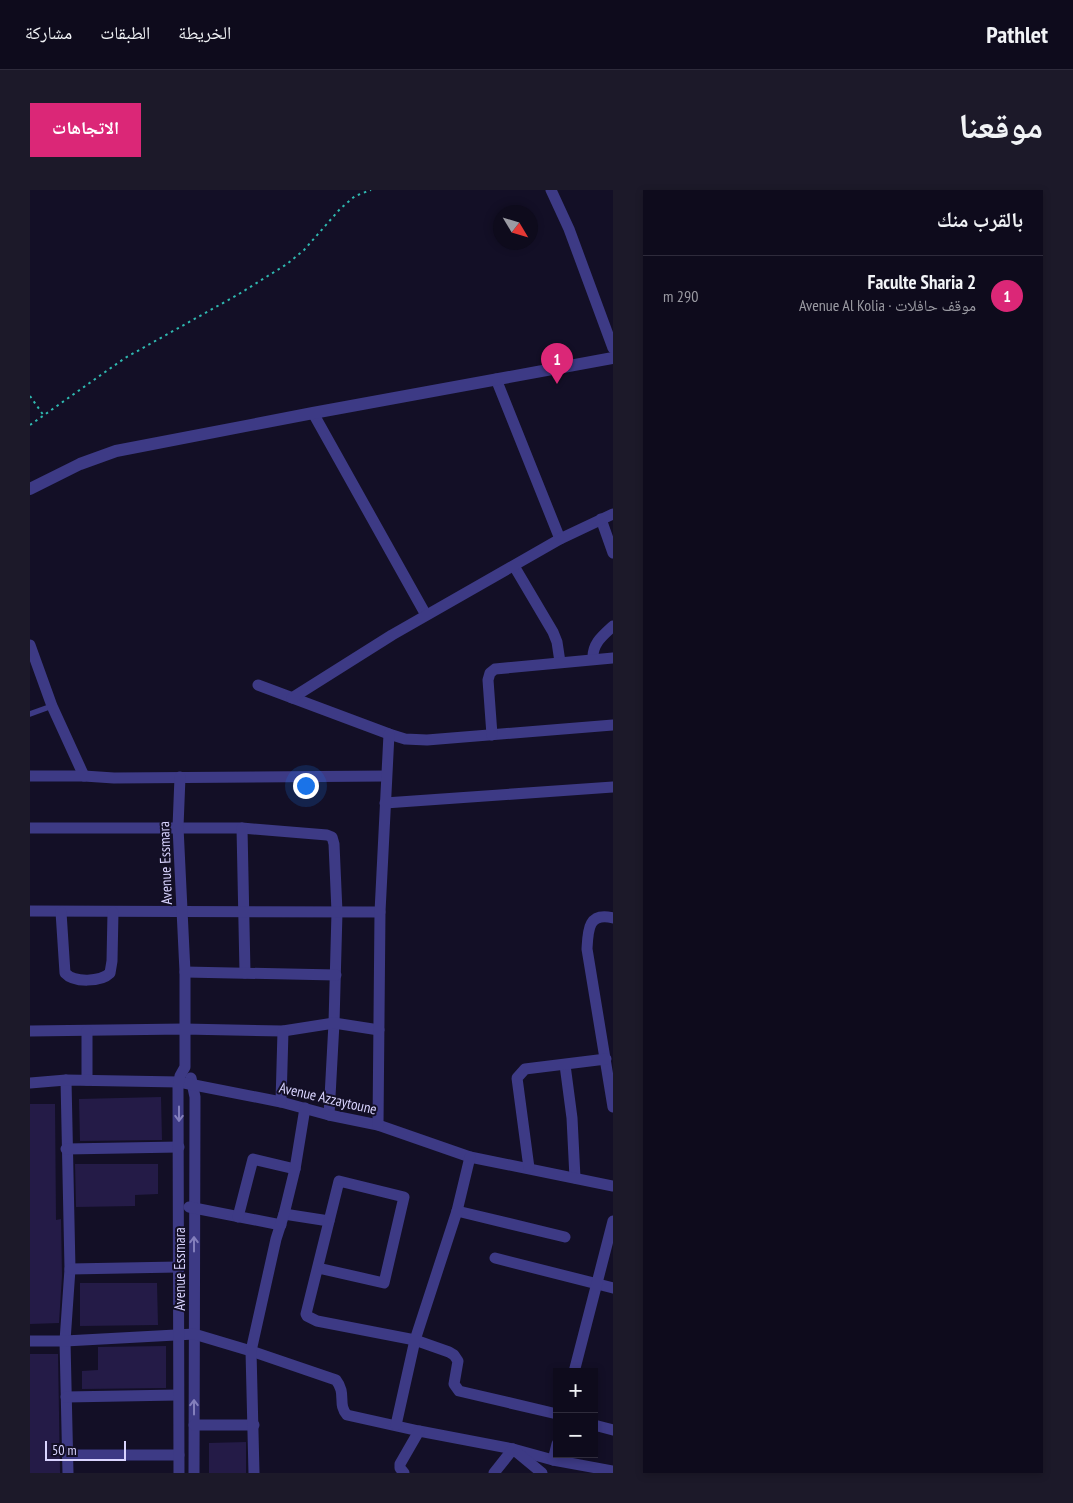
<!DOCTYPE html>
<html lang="ar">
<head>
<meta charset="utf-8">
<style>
	body { margin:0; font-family:"PT Sans Narrow","Noto Naskh Arabic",sans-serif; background:#1c1929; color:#f1f3f6; direction:rtl }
	.controls { position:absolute; right:15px; bottom:15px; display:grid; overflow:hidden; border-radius:0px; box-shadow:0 2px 8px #0003 }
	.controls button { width:45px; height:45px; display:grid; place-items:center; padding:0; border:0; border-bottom:1px solid #2e2b3b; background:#0e0b1c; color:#f1f3f6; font:25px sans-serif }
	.compass { position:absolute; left:463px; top:15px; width:45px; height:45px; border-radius:50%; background:#0e0b1c; box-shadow:0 2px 8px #0003; rotate:128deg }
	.scale { position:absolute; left:15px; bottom:12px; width:81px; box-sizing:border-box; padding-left:5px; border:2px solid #d9d4ff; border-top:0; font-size:14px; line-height:18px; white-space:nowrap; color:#d9d4ff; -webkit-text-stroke:4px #130f26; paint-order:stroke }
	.you { position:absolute; left:275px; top:595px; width:18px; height:18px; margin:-12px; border:4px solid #fff; border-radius:50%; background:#1a73e8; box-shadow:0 0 0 8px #1a73e833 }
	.badge { display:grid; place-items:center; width:32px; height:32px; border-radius:50%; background:#db2777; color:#fff; font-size:16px; font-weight:700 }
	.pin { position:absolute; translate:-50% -41px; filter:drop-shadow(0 1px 2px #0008) }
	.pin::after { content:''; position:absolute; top:26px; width:18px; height:15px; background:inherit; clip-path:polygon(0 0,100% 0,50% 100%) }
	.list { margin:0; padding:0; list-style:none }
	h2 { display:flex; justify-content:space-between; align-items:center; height:65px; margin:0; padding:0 20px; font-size:21px }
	h2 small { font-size:16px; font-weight:400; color:#9b9ba3 }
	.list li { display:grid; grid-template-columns:32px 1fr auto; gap:15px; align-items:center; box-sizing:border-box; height:80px; padding:0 20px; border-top:1px solid #2e2b3b }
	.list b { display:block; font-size:19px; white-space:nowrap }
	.list p { margin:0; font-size:16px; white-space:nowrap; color:#9b9ba3 }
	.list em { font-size:16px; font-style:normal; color:#9b9ba3 }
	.map { position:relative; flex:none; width:583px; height:1283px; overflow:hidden; direction:ltr; border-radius:0px }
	header { display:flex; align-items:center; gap:30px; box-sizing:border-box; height:70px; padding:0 25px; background:#0e0b1c; border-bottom:1px solid #2e2b3b }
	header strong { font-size:24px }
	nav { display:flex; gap:28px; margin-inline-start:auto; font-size:18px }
	.intro { display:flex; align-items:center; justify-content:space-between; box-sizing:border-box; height:120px; padding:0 30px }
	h1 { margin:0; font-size:35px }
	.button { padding:12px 22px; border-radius:0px; background:#db2777; color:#fff; font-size:18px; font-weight:700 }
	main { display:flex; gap:30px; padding:0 30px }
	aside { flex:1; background:#0e0b1c; border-radius:0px; box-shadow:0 2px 8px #0003 }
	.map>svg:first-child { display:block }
	.building { fill:#241b47 }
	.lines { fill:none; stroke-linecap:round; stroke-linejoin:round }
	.path { stroke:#2fb8b0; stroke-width:2; stroke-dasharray:2.5 4; stroke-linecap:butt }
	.service { stroke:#3d3a85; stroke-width:5.5 }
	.minor { stroke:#3d3a85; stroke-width:11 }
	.tertiary { stroke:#3d3a85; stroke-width:12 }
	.oneway { stroke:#837fbc }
	.labels { text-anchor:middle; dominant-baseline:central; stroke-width:4; stroke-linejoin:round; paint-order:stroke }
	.street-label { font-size:15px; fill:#d9d4ff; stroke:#130f26 }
</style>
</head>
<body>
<header>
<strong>Pathlet</strong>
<nav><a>الخريطة</a><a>الطبقات</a><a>مشاركة</a></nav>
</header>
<div class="intro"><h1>موقعنا</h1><a class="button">الاتجاهات</a></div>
<main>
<aside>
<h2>بالقرب منك<small></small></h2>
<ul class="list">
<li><span class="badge">1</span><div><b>Faculte Sharia 2</b><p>موقف حافلات · Avenue Al Kolia</p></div><em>290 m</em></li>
</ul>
</aside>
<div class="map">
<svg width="583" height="1283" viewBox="0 0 583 1283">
	<rect width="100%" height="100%" fill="#130f26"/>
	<g class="building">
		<polygon points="131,907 132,950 50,951 49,909"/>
		<polygon points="0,914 25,914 26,1030 31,1029 32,1086 29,1133 0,1134"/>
		<polygon points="45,974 128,974 128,1004 105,1005 105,1016 46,1017"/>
		<polygon points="50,1093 127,1093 128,1135 50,1136"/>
		<polygon points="136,1156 136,1198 52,1199 52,1181 68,1180 68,1157"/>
		<polygon points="0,1164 28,1164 30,1283 0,1283"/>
		<polygon points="216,1252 216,1283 179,1283 179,1253"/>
	</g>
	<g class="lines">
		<g class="path">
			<polyline points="0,206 14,226"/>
			<polyline points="0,235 95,168 209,104 257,74 274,60 310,19 325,6 341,0"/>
		</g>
		<polyline class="service" points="0,524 22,516"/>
		<g class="minor">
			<polyline points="521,0 539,39 583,158"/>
			<polyline points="466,189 530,349"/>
			<polyline points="283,223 396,425"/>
			<polyline points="571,329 583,363"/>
			<polyline points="484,376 523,442 527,452 530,472"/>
			<polyline points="0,455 22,516 54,586"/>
			<path d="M 563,469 C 562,454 572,446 583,436"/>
			<polyline points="228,495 359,544 375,549 397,550 583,535"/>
			<polyline points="262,508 362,445 530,349 583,324"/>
			<polyline points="462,545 458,490 460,483 465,479 583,468"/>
			<polyline points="0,586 54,586 84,588 356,586"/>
			<polyline points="355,613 583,597"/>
			<polyline points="0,638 212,638 297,645 302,647 304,654 307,722 304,833 299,925"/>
			<polyline points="212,638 215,783"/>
			<polyline points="0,721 350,722"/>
			<path d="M 31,722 L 35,783 C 44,793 71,792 80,783 L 82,771 L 83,722"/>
			<path d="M 583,728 C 558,722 558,740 557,759 L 583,917"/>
			<polyline points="155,782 306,785"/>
			<polyline points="0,841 154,839 253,841 304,833 349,840"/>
			<polyline points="535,875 542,928 545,988"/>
			<polyline points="161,888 165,907 164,1283"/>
			<polyline points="36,890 40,1079 35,1151 38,1283"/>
			<polyline points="57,890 57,841"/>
			<polyline points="0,893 36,890 149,892 251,912 299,925 348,935 440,967 583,996"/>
			<polyline points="251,912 253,841"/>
			<polyline points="348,935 350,722 359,544"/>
			<polyline points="36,959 149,957"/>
			<polyline points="499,978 487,888 495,879 576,869"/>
			<polyline points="159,1017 251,1035"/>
			<polyline points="427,1021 535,1047"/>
			<polyline points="254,1024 299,1031"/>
			<polyline points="208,1027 223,969 265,979"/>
			<polyline points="465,1068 583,1098"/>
			<polyline points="288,1078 354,1093 374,1007 309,991 276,1124 277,1126 287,1131 385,1150 419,1162 424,1165 428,1171 424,1194 429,1201 527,1224"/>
			<polyline points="40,1079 148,1077"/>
			<path d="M 0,1151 L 35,1151 L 164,1144 L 221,1161 L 306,1190 C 317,1204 307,1214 317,1225 L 389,1241 L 483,1259 L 523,1270 L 583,1281"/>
			<polyline points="544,1182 583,1031"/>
			<polyline points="36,1207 148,1205"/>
			<polyline points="164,1235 224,1235"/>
			<polyline points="366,1235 385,1150 427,1021 440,967"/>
			<polyline points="564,1235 583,1240"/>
			<polyline points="38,1265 149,1265"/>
			<polyline points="523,1270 527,1254"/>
			<polyline points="149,1283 148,896 150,886 155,877 155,782 148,637 150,587"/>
			<polyline points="224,1283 221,1161 246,1049 254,1024 265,979 275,918"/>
			<polyline points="374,1283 370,1278 370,1274 389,1241"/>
			<polyline points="464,1283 483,1259 512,1283"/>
		</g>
		<polyline class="tertiary" points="0,299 50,274 86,261 283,223 583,168"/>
	</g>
	<defs><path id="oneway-shaft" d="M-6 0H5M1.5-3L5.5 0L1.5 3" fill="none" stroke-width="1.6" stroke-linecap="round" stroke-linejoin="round" transform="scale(1.25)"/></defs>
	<g class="oneway">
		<use href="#oneway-shaft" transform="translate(149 924) rotate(90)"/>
		<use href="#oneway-shaft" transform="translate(164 1054) rotate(-90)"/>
		<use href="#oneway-shaft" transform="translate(164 1217) rotate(-90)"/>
	</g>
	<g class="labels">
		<g class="street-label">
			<text transform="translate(135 673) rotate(-92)">Avenue Essmara</text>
			<text transform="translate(298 908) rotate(13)">Avenue Azzaytoune</text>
			<text transform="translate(149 1079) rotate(-90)">Avenue Essmara</text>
		</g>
	</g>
</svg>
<div class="controls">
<button>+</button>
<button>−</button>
</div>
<svg class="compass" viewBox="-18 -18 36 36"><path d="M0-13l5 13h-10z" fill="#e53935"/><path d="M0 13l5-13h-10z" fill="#9b9ba3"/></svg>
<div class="scale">50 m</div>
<div class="you"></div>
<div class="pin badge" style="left:527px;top:194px">1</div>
</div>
</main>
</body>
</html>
